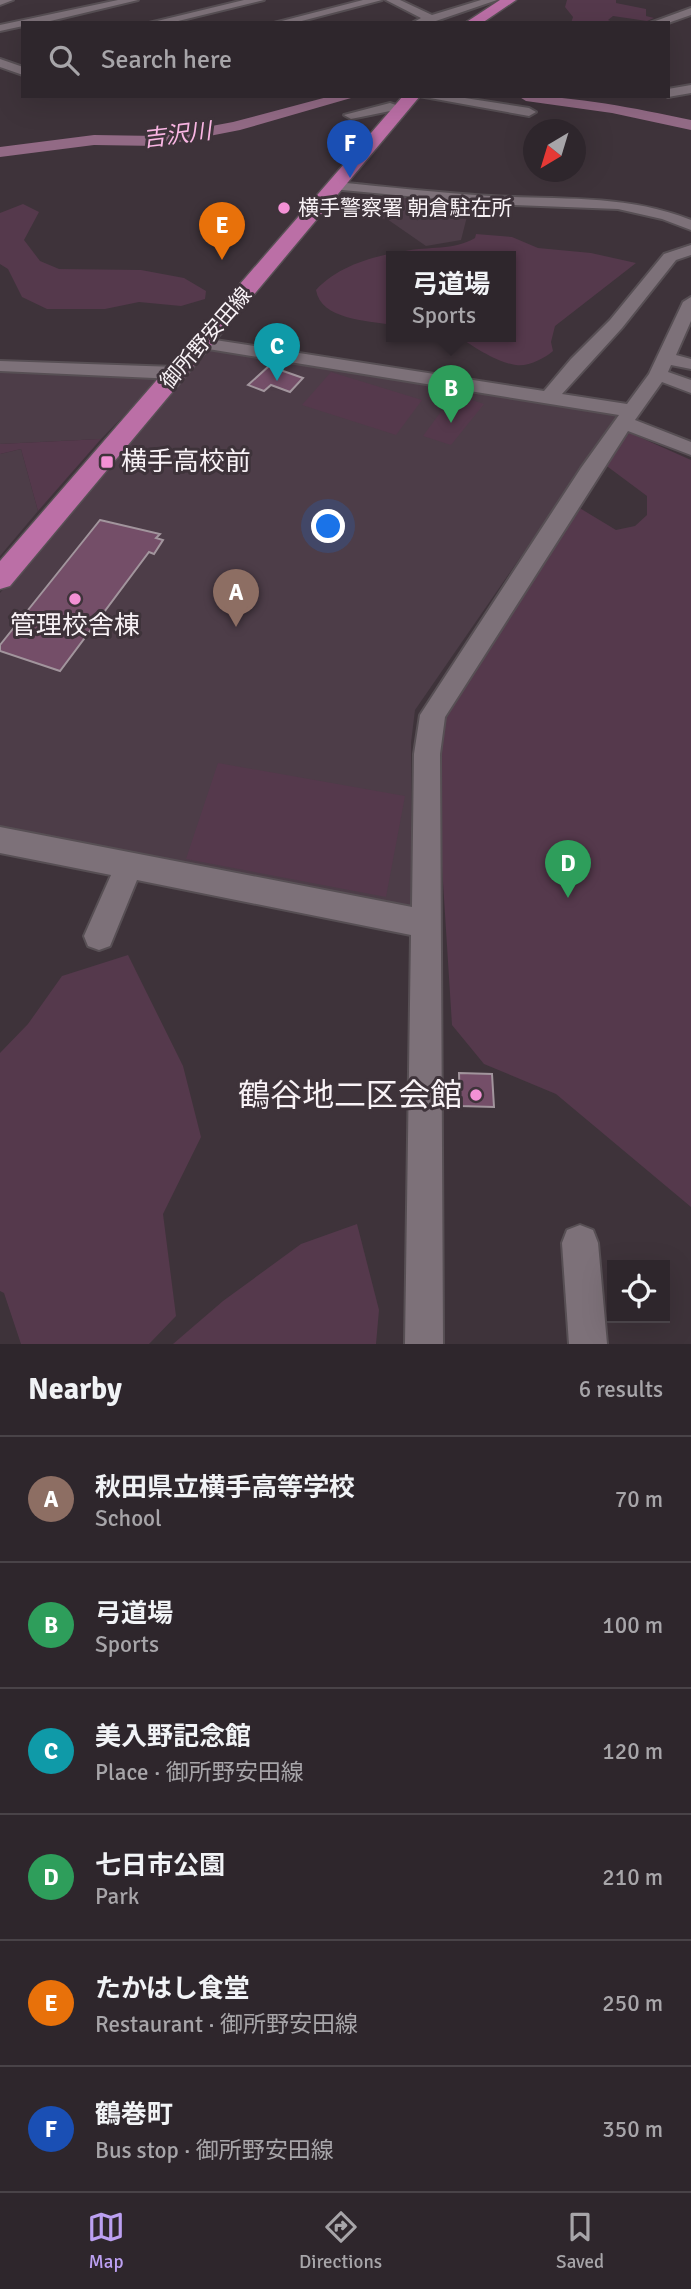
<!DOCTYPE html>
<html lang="en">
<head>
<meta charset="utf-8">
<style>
	body { margin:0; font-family:Signika,"Noto Sans JP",sans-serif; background:#3a3238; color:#f1f3f6 }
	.controls { position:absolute; right:21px; bottom:21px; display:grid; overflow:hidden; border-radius:0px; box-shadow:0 7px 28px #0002 }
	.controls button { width:63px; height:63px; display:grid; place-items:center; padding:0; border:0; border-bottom:2px solid #494348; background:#2e262c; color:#f1f3f6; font:35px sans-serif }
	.compass { position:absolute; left:523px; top:119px; width:63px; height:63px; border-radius:50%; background:#2e262c; box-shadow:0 7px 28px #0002; rotate:218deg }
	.you { position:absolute; left:329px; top:527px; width:24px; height:24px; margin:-18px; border:5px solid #fff; border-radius:50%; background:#1a73e8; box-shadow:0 0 0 10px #1a73e833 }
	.badge { display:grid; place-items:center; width:46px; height:46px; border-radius:50%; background:#bca0f2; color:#fff; font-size:23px; font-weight:700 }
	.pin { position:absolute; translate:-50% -58px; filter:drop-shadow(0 2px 4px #0008) }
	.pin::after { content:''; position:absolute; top:37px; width:24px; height:21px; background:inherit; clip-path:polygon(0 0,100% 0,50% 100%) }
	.popup { position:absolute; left:386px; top:251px; width:130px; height:91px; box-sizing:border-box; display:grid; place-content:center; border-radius:0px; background:#2e262c; filter:drop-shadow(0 2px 5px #0005); font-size:23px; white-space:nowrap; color:#a7a5a9 }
	.popup b { font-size:26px; color:#f1f3f6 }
	.popup::after { content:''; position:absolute; left:50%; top:100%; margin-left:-14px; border:14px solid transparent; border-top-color:#2e262c }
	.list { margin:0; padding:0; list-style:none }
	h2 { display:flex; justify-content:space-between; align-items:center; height:91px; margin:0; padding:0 28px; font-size:30px }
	h2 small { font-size:23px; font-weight:400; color:#a7a5a9 }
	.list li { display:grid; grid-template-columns:46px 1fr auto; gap:21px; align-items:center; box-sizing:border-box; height:126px; padding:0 28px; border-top:2px solid #494348 }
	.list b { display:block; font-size:26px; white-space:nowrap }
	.list p { margin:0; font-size:23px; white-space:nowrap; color:#a7a5a9 }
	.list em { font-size:23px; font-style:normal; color:#a7a5a9 }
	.icon { flex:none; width:38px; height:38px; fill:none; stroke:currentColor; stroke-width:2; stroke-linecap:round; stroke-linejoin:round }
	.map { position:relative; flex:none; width:691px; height:1344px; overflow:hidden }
	.search { position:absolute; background:#2e262c; box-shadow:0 7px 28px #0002; left:21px; right:21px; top:21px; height:77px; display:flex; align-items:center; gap:18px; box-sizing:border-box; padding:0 24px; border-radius:0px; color:#a7a5a9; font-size:26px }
	.sheet { height:847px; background:#2e262c }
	nav { display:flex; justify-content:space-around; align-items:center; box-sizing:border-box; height:98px; border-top:2px solid #494348; background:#2e262c; font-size:19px; color:#a7a5a9 }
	nav a { display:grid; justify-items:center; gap:4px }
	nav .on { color:#bca0f2 }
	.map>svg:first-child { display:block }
	.built { fill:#4d3d48 }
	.green { fill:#55394c }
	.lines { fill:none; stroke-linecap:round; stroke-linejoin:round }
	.river { fill:#926a85; fill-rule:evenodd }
	.building { fill:#744e68; stroke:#a2959d; stroke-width:2 }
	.minor-casing { stroke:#574f54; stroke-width:4 }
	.major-casing { stroke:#574f54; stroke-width:3 }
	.minor { fill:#7d7179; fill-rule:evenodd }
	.major { fill:#bb6fa6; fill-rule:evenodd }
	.poi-dot { fill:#f391d5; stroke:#3e333a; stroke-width:2.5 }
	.labels { text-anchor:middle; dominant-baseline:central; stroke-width:6; stroke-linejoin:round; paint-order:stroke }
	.far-poi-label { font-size:21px; fill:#f8f2f6; stroke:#3e333a; text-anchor:start }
	.far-street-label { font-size:21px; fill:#f8f2f6; stroke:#3e333a }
	.far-water-label { font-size:23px; font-style:italic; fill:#f9b6e3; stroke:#3e333a }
	.poi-label { font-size:26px; fill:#f8f2f6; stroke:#3e333a; text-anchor:start }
	.near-poi-label { font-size:32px; fill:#f8f2f6; stroke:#3e333a; text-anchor:end }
</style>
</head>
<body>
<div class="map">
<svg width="691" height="1344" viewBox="0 0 691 1344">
	<rect width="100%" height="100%" fill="#3e333a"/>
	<g class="built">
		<polygon points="387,193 471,201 461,240 426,246 387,219 378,218"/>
		<polygon points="206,348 620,413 415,710 411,743 411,904 405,911 0,830 0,593"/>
		<polygon points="0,370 149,375 159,380 101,439 0,444"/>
		<polygon points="21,449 38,511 0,556 0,454"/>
	</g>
	<g class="green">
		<polygon points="567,0 616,0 616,3 646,9 646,16 654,18 647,21 613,16 608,20 615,23 571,23 573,17 565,7"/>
		<polygon points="23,204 39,212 24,240 40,261 59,269 141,270 184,278 206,291 205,299 181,306 139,302 105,309 47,309 22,297 8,269 0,264 0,213"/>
		<path d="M 476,234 L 512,237 L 538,248 L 591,253 L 636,263 L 555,326 L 551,342 L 553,351 C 545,358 528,367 516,365 C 502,364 471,347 461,337 L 510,337 L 510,257 L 392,257 L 391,325 C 367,320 321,320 316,290 C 338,266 373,256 405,251 C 429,246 453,251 475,238 Z"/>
		<polygon points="331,372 422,400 396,435 302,405"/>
		<polygon points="454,394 484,404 451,445 423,436"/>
		<polygon points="628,432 691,460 691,1207 556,1094 484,1064 452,1025 436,771 445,716 573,504 616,530 635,526 647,515 647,496 604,464"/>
		<polygon points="101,439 38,511 21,449 0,454 0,444"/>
		<polygon points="218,763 405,796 386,897 186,859"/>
		<polygon points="128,955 183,1066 201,1137 163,1214 176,1316 149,1344 21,1344 4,1293 0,1291 0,1053 28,1024 62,976"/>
		<polygon points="357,1224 379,1310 376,1344 173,1344 223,1301 301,1244"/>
	</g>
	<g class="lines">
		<g class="river">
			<polygon points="331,96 358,96 240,130 158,146 94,145 0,157 0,147 94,135 158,136 233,122"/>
			<path d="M 518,96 C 578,96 633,108 691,120 L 691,130 L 612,113 L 526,101 Z"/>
		</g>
	</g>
	<g class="building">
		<polygon points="269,366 303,378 290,392 271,385 264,391 248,385"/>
		<polygon points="100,520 160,534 156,538 163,540 154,554 149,552 60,671 0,651 0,645"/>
		<polygon points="459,1073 492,1074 494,1107 460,1106"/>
	</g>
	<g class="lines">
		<g class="minor-casing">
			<g id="minor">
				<polygon points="0,0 13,0 0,5"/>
				<polygon points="118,0 138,0 42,23 23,23 23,26 0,31 0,25"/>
				<polygon points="244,0 264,0 170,23 149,23"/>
				<polygon points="363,0 382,0 294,23 274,23"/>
				<polygon points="386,0 400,0 432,15 481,0 497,0 430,23 412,23 421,18"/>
				<polygon points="691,8 691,15 668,23 650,23"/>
				<polygon points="0,59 23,67 23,75 0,67"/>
				<polygon points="691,85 691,93 668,97 666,96 668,89"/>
				<polygon points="419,96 452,96 529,108 536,112 529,116"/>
				<polygon points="390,103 408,109 401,113 390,111 351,119 344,115"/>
				<path d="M 337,182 C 388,187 440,193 491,196 C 559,200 626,194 691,220 L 691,230 L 662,219 L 618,209 L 491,204 L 332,189 L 330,186 Z"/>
				<polygon points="691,245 691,255 676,260 622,328 562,394 627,404 649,374 683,302 691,297 691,321 676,355 691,359 691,369 671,365 668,372 691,380 691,393 662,382 635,420 691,442 691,455 628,431 445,717 440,754 443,1344 405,1344 411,935 137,880 110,946 99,950 88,946 84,936 111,875 0,853 0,827 412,907 414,754 420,715 581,468 619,415 202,348 193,343 202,338 544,391 571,359 610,320 664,254"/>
				<polygon points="0,361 176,367 185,373 176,379 0,371"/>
				<polygon points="580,1225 593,1230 598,1243 607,1344 569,1344 562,1243 567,1230"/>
			</g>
		</g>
		<g class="major-casing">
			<g id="major">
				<polygon points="500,0 516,0 482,23 465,23"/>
				<polygon points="403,96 420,96 10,586 0,589 0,561"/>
			</g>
		</g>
		<use href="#minor" class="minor"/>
		<use href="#major" class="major"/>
	</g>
	<g class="poi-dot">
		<circle cx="284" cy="208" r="7"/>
		<rect x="100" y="455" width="14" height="14" rx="3.5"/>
		<circle cx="75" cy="599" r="7"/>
		<circle cx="476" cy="1095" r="7"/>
	</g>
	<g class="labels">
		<g class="far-poi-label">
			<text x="298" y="208">横手警察署 朝倉駐在所</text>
		</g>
		<g class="far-street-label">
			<text transform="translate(206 338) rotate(-49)">御所野安田線</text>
		</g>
		<g class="far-water-label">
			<text transform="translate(177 135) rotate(-7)">吉沢川</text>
		</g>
		<g class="poi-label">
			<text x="121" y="462">横手高校前</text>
			<text x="75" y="626" text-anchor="middle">管理校舎棟</text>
		</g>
		<g class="near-poi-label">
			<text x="462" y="1095">鶴谷地二区会館</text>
		</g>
	</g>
</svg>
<div class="controls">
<button><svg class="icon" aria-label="locate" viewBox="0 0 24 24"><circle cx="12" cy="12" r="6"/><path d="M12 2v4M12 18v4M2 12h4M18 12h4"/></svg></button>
</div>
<svg class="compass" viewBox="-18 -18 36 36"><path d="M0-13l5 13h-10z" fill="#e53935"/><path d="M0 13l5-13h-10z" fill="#a7a5a9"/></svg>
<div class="you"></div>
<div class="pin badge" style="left:236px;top:627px;background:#8d6e63">A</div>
<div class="pin badge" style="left:451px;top:423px;background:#2e9e5b">B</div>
<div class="popup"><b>弓道場</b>Sports</div>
<div class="pin badge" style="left:277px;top:381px;background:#0f9aa8">C</div>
<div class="pin badge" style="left:568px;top:898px;background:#2e9e5b">D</div>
<div class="pin badge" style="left:222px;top:260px;background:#e8710a">E</div>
<div class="pin badge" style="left:350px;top:178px;background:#1a4fb4">F</div>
<div class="search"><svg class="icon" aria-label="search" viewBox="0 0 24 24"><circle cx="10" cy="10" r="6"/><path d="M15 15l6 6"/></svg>Search here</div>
</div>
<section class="sheet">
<h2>Nearby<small>6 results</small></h2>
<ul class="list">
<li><span class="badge" style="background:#8d6e63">A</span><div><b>秋田県立横手高等学校</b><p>School</p></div><em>70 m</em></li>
<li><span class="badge" style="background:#2e9e5b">B</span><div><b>弓道場</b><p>Sports</p></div><em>100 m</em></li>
<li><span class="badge" style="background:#0f9aa8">C</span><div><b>美入野記念館</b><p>Place · 御所野安田線</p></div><em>120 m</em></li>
<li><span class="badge" style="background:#2e9e5b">D</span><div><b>七日市公園</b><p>Park</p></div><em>210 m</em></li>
<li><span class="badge" style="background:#e8710a">E</span><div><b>たかはし食堂</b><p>Restaurant · 御所野安田線</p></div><em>250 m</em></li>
<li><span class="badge" style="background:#1a4fb4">F</span><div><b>鶴巻町</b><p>Bus stop · 御所野安田線</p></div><em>350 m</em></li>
</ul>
</section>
<nav>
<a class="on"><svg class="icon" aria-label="map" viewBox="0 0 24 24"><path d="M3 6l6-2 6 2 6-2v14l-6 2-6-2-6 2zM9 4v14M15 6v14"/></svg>Map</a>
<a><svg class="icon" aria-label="directions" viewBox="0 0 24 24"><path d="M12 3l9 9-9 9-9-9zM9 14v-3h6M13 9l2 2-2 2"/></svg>Directions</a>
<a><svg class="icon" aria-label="saved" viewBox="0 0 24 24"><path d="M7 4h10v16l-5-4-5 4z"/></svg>Saved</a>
</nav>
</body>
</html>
